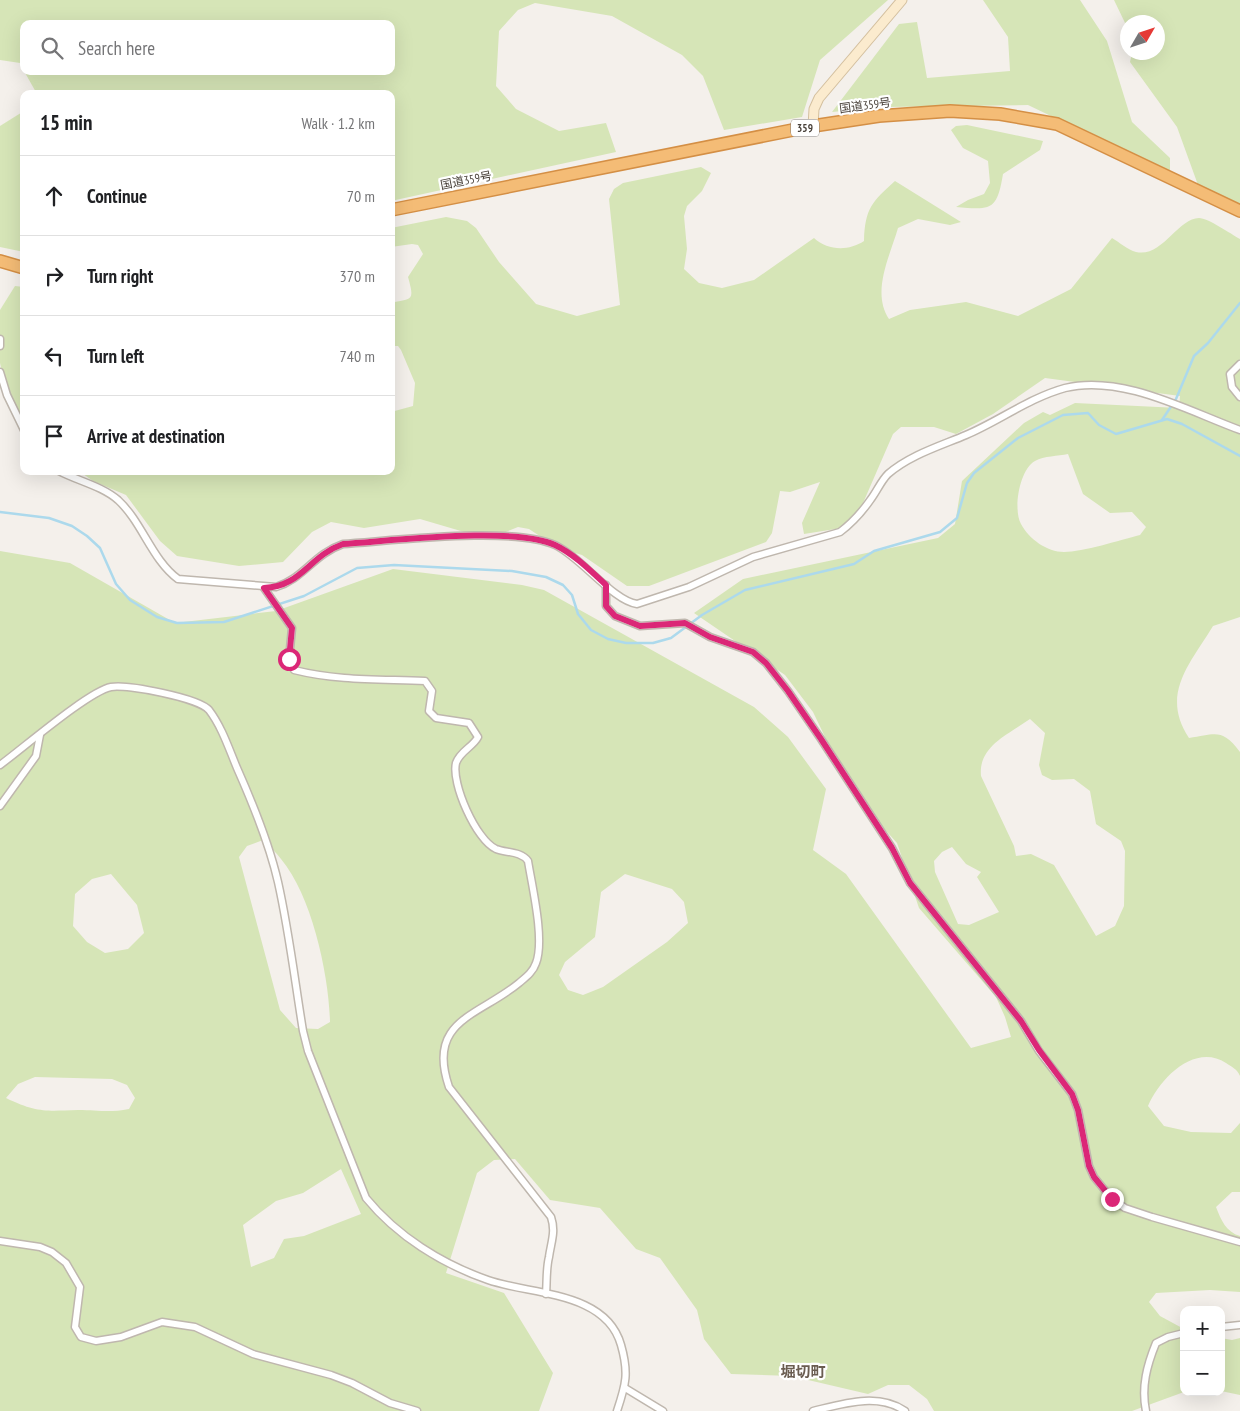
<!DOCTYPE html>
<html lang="en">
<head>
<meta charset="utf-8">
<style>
	body { margin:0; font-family:"PT Sans Narrow","Noto Sans JP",sans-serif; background:#f6f6f6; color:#202124 }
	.controls { position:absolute; right:15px; bottom:15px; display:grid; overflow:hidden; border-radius:10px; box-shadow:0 5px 20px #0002 }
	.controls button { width:45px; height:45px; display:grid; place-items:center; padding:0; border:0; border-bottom:1px solid #e0e0e0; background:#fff; color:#202124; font:25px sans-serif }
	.compass { position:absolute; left:1120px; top:15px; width:45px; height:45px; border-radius:50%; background:#fff; box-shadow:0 5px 20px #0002; rotate:51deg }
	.stop { position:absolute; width:15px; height:15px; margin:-11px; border:4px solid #db2777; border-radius:50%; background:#fff }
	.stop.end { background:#db2777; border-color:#fff; box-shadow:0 1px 5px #0008 }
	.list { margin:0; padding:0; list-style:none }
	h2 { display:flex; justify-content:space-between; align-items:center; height:65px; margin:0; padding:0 20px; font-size:21px }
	h2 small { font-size:16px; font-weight:400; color:#757577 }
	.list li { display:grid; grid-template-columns:32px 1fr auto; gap:15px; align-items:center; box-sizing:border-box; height:80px; padding:0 20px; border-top:1px solid #e0e0e0 }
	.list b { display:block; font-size:19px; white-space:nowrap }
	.list em { font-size:16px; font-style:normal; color:#757577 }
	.icon { flex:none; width:28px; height:28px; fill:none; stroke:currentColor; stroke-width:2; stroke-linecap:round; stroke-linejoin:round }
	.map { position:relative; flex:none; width:1240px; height:1411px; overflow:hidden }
	.search { position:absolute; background:#fff; box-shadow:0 5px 20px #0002; left:20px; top:20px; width:375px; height:55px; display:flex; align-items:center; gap:12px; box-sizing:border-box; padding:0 18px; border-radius:10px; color:#757577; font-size:19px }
	.panel { position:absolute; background:#fff; box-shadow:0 5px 20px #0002; left:20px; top:90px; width:375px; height:385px; border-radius:10px }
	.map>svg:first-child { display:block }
	.green { fill:#d6e5b7; fill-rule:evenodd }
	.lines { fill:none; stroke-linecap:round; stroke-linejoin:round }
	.stream { stroke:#acd9ec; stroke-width:2.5 }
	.street-casing { stroke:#bfb7ae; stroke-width:9 }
	.secondary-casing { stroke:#d4c09f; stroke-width:11 }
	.highway-casing { stroke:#d48f45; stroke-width:14 }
	.street { stroke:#fff; stroke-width:6 }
	.secondary { stroke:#fbebce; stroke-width:9 }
	.highway { stroke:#f4bc76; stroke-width:11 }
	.route { stroke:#db2777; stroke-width:6 }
	.labels { text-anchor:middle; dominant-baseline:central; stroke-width:4.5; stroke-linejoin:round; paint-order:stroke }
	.shield { fill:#fff; stroke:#7f7974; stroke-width:1 }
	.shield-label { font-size:11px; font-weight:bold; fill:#484039 }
	.street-label { font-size:12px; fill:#484039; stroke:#fff }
	.quarter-label { font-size:15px; font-weight:bold; fill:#6a5d51; stroke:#fff }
</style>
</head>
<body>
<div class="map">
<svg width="1240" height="1411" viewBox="0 0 1240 1411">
	<rect width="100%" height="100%" fill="#f4f0eb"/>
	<g class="green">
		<polygon points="0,0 888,0 820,60 802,117 724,130 703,76 682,55 612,16 535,3 518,10 499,31 496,86 516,109 559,131 606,123 616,152 391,201 391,94 37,94 24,71 391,71 391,24 24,24 24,71 20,63 0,60"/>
		<polygon points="983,0 1080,0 1107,41 1132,122 1170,158 1170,173 1028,105 885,107 832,112 899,24 917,22 927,78 1010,71 1008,37"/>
		<polygon points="1114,0 1240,0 1240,211 1198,185 1177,127 1130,62 1132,53 1158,52 1158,22 1128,22 1127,27"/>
		<polygon points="24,111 24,252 0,247 0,126"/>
		<path d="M 967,125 L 1043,141 L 1040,150 L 1003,174 C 997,211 991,210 956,207 L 968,200 L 984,194 L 990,183 L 988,161 L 963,148 L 951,130 L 956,126 Z"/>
		<path d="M 701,167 L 711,173 L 702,191 L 687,206 L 684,216 L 687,249 L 684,269 L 699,283 L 722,288 L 754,280 L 814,238 C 828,251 849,251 864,241 C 865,208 872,202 895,181 L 961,222 L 950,225 L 918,219 L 898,228 C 890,256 871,292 889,319 L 910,310 L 966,302 L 1018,316 L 1071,289 L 1112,238 C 1119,242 1128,250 1136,252 C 1162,258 1178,218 1199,218 C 1208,218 1231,234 1240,239 L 1240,617 L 1213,626 C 1190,664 1160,694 1189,738 C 1216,734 1222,728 1240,752 L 1240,1076 C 1237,1069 1232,1067 1226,1063 C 1195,1043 1160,1078 1148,1106 L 1164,1126 L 1191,1132 L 1231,1133 L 1240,1123 L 1240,1192 L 1232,1192 L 1216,1207 C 1221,1220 1226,1232 1240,1236 L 1240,1292 L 1210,1290 L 1156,1293 L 1149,1302 L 1160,1316 L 1184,1329 L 1184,1392 L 1132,1411 L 934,1411 L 927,1399 L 909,1385 L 888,1385 L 868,1394 L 791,1376 L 731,1374 L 704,1339 L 697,1310 L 660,1258 L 636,1249 L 600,1208 L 550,1200 L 515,1159 L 494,1160 L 477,1173 L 446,1273 L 504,1293 L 553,1373 L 539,1411 L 0,1411 L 0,551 L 70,563 L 175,623 L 276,611 L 393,569 L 522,585 L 544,590 L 754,707 L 788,737 L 826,789 L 813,850 L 846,874 L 971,1048 L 1011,1037 L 1005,1017 L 996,997 L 919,908 L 897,843 L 852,793 L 813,712 L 785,675 L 694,613 L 743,579 L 938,538 L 955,524 L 962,481 L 1024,423 L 1043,412 L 1050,415 L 1075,403 L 1179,408 L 1180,396 L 1045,378 L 993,414 L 956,434 L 934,427 L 901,427 L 893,434 L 860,510 L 848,527 L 804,534 L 802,523 L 820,482 L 790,492 L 780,491 L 772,533 L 766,542 L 649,586 L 627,586 L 582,555 L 558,548 L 529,529 L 518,527 L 488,539 L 420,519 L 364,528 L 331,522 L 312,532 L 283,562 L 239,566 L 177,556 L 160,541 L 126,495 L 93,481 L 79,471 L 391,471 L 391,412 L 413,406 L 415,383 L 401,350 L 398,346 L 391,346 L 391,303 C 412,298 415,302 408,277 L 423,254 L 418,245 L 412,244 L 391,247 L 391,228 L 446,217 L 467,221 L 476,228 L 499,262 L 536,304 L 577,316 L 620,305 L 609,199 L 614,189 L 623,183 ZM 1068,454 L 1083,494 L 1110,513 L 1132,512 L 1146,527 L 1140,535 C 1120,540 1083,552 1064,552 C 1047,552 1029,539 1021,524 C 1013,510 1019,470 1035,461 C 1044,456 1058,456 1068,454 ZM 1030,719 L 1045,733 L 1039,765 L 1042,775 L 1052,780 L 1074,779 L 1090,791 L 1096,824 L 1121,841 L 1125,851 L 1124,906 L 1115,926 L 1096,936 L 1054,865 L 1031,854 L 1016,856 L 1014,846 L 981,776 C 978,746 1009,734 1030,719 ZM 263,840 C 269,846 276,852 281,859 C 312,896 329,975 330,1022 L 318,1029 L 296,1028 L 280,1010 L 239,857 L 247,846 ZM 952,847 L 966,864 L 981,872 L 977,877 L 999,912 L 969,925 L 958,924 L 935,872 L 934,861 L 942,852 ZM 111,874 L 137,905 L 144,933 L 128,949 L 105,953 L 87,942 L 73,926 L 75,894 L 92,879 ZM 625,874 L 672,889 L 684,902 L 688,923 L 667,942 L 603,987 L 583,995 L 568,990 L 559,975 L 565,962 L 595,937 L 601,892 ZM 35,1077 L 112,1079 L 127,1085 L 135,1098 L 129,1109 C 109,1113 98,1110 78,1110 C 46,1111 37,1113 6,1098 L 18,1084 ZM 341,1169 L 361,1214 L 304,1236 L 284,1239 L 274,1258 L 251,1267 L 243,1225 L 276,1201 L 303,1193 Z"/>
		<polygon points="15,286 24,287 24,426 6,389 0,363 0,310"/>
		<polygon points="1221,1338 1232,1340 1240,1338 1240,1395 1221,1391"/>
	</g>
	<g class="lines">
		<g class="stream">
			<polyline points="1162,420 1176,399 1194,356 1208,343 1240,303"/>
			<polyline points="0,512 49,518 72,526 87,536 100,548 116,584 130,600 157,617 177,623 224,622 304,596 357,568 394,565 512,571 546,577 563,585 572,595 578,614 591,630 608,639 626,643 653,643 671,638 702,615 745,590 854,564 874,551 940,532 957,518 967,483 974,473 1018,438 1063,415 1088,413 1099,425 1116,434 1167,419 1182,424 1240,456"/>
		</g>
		<g class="street-casing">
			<g id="street">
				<polyline points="0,339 0,346"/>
				<polyline points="1240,364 1230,374 1232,387 1240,397"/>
				<polyline points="0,372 7,395 24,430"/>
				<path d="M 59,471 C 78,481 102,486 118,500 C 142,522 152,560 178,579 L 276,587 C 303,579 314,554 343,544 C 392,541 513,526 555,545 C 581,557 613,601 637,604 L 689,587 L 753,557 L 840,532 C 852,523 862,512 871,499 C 877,491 881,481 888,474 C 910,455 940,446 966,435 C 999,421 1029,398 1065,388 C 1122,374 1188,411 1240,430"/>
				<polyline points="606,585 606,606 615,616 640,626 685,623 710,637 753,652 766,663 788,691 821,739 892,848 910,883 1021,1021 1039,1051 1072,1094 1078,1110 1089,1166 1094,1177 1112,1199 1125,1208 1152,1217 1240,1242"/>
				<path d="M 264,588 L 292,628 L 289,659 L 294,670 C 338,681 381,679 425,681 L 432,691 L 429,711 L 436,718 L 469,723 L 478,737 C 473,747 460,751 456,763 C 451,783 476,840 496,849 C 506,853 521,851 528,861 C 532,886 545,940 536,963 C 533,972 526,977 519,983 C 479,1016 426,1020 449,1087 L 551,1217 C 556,1232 551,1242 549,1257 C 546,1269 547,1282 546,1294"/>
				<path d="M 0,765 C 22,749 89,691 111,687 C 127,684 199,698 209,710 C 222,727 229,749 237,768 C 253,804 269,843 278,882 C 289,931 295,982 303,1031 L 308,1051 L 366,1198 C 397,1236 442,1264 488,1280 C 531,1295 606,1291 621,1345 C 629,1373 626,1384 617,1411"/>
				<polyline points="0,806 36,756 40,735"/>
				<polyline points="0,1241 40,1247 52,1252 66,1263 80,1287 75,1327 81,1337 96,1341 121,1337 162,1322 195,1327 253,1354 331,1375 352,1383 390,1403 417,1411"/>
				<polyline points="1221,1327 1240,1325"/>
				<polyline points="625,1388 663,1411"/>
				<path d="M 813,1411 C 842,1404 878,1392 905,1411"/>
				<path d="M 1146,1411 C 1141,1387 1147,1365 1156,1343 L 1168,1337 L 1184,1333"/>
			</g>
		</g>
		<g class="secondary-casing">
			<polyline id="secondary" points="813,126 814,109 819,98 902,0"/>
		</g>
		<g class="highway-casing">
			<g id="highway">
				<polyline points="391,210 813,126 879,116 950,111 1000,114 1057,124 1240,211"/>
				<polyline points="0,261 24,268"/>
			</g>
		</g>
		<use href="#street" class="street"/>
		<use href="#secondary" class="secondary"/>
		<use href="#highway" class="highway"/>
	</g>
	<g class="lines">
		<path class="route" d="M 289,659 L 292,628 L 264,588 C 301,587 309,556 343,544 C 392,541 514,526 555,545 C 574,554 591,571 606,585 L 606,606 L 615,616 L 640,626 L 685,623 L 710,637 L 753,652 L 766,663 L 788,691 L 821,739 L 892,848 L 910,883 L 1021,1021 L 1039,1050 L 1072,1094 L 1078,1110 L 1089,1166 L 1094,1177 L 1112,1199"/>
	</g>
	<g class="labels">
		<rect class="shield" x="791" y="119.5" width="28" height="17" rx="4"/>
		<g class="shield-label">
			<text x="805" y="128">359</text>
		</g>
		<g class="street-label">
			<text transform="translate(865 105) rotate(-7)">国道359号</text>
			<text transform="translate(466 180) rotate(-11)">国道359号</text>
		</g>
		<g class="quarter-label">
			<text x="803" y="1371">堀切町</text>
		</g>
	</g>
</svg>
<div class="controls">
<button>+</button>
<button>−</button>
</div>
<svg class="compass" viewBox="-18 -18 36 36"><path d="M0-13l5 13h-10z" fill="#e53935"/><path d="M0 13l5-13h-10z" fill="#757577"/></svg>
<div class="stop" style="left:289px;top:659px"></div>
<div class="stop end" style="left:1112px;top:1199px"></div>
<div class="search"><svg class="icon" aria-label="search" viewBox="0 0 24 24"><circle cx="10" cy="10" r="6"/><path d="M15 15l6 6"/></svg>Search here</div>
<section class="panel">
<h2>15 min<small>Walk · 1.2 km</small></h2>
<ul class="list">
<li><svg class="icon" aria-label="ahead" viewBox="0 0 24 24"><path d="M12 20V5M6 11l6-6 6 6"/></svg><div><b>Continue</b></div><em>70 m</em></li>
<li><svg class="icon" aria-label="right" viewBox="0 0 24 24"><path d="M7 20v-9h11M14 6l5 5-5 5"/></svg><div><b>Turn right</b></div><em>370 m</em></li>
<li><svg class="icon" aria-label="left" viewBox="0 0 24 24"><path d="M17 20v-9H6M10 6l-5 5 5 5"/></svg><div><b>Turn left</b></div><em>740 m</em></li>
<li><svg class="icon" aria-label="arrive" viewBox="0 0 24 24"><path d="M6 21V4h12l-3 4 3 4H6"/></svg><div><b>Arrive at destination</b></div></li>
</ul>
</section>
</div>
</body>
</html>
